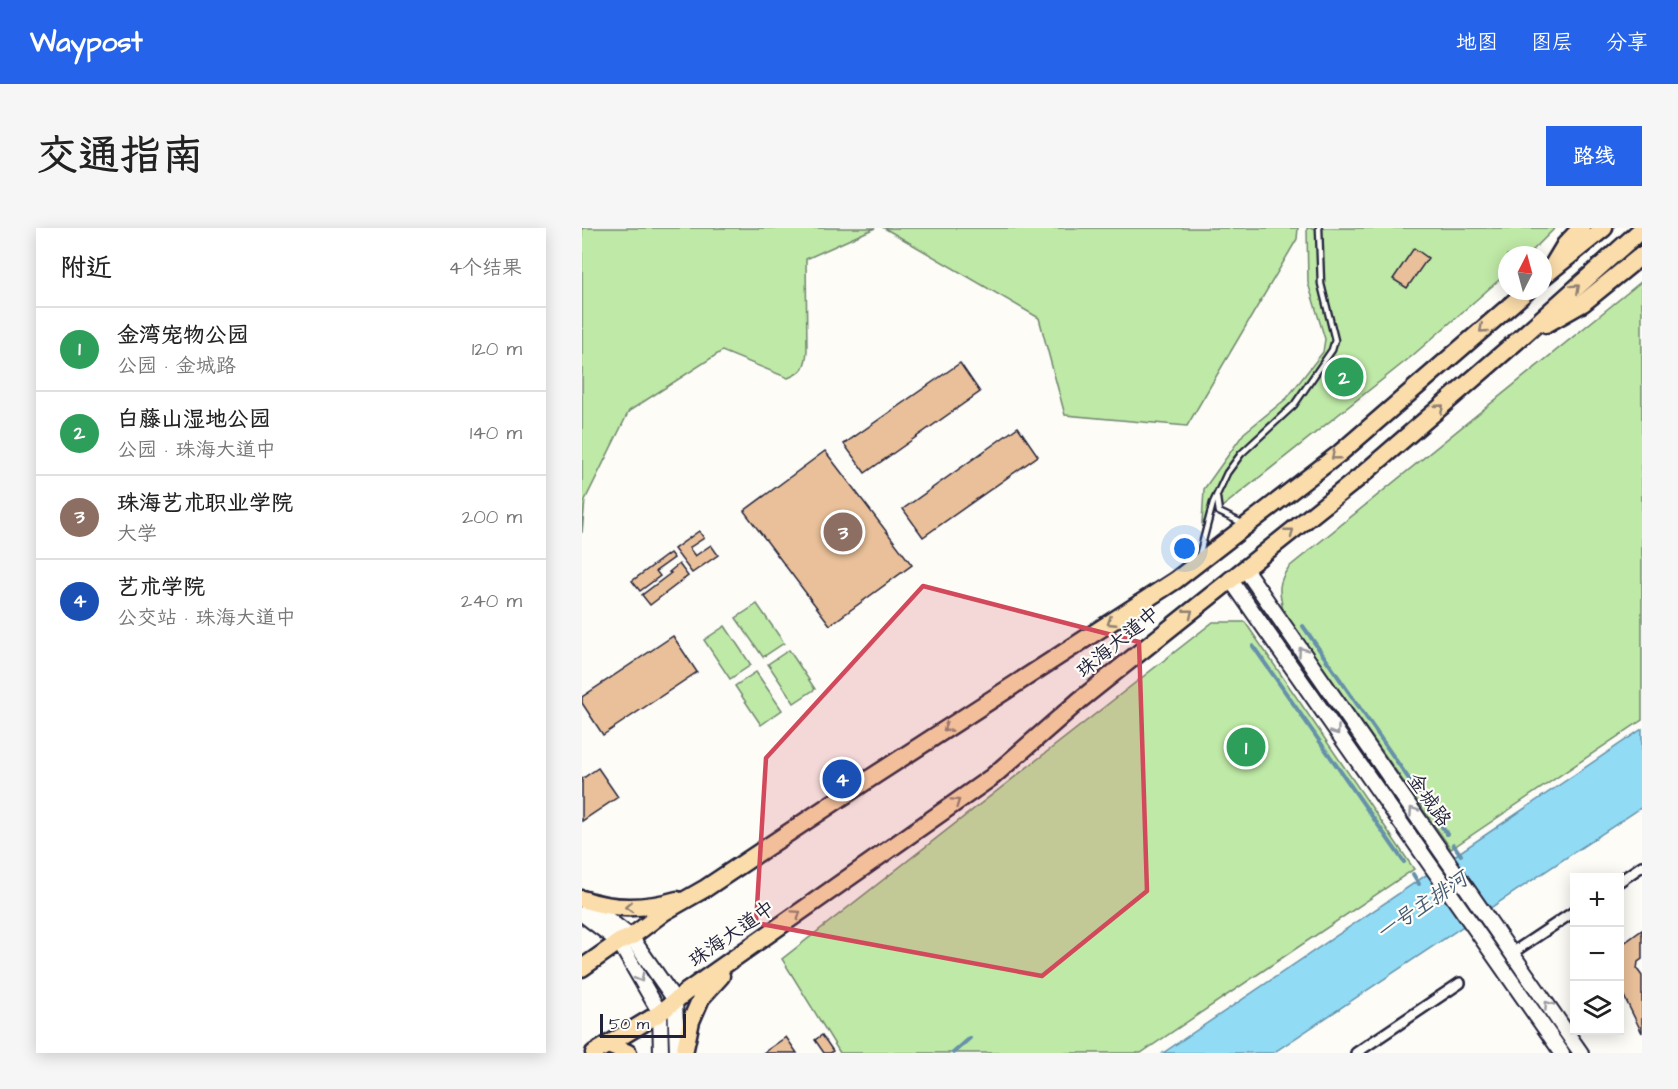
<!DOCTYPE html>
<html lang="zh">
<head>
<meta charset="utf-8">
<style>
	body { margin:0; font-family:"Architects Daughter","LXGW WenKai TC",sans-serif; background:#f6f6f6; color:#222 }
	.controls { position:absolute; right:18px; bottom:18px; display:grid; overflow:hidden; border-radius:0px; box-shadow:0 3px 15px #0003 }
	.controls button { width:54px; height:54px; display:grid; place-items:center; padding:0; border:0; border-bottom:2px solid #e0e0e0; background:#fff; color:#222; font:30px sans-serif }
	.compass { position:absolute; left:916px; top:18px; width:54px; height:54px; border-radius:50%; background:#fff; box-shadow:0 3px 15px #0003; rotate:6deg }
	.scale { position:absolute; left:18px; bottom:15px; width:86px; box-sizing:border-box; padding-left:6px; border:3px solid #22223b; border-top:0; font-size:16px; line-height:21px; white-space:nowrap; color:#22223b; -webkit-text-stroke:4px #fdfcf7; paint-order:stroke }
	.you { position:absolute; left:603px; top:321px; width:21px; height:21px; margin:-15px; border:4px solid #fff; border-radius:50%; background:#1a73e8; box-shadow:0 0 0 9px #1a73e833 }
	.badge { display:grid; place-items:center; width:39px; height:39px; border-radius:50%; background:#2563eb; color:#fff; font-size:20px; font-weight:700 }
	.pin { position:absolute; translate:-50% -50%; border:3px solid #fff; box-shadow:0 2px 6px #0006 }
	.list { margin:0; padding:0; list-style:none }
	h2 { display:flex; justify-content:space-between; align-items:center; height:78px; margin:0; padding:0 24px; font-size:26px }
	h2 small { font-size:20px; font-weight:400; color:#767676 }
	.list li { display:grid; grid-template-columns:39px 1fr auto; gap:18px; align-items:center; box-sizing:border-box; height:84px; padding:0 24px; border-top:2px solid #e0e0e0 }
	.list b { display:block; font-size:22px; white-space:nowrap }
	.list p { margin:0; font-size:20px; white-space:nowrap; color:#767676 }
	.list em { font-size:20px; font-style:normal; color:#767676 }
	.icon { flex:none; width:33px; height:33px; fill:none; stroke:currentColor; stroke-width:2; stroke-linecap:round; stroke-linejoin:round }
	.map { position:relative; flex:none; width:1060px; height:825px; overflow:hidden; border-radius:0px }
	header { display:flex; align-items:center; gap:36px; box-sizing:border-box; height:84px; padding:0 30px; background:#2563eb; color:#fff }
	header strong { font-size:28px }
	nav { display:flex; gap:33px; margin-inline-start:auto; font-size:21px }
	.intro { display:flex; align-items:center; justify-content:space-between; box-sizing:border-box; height:144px; padding:0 36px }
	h1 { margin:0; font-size:42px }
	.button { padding:15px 27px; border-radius:0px; background:#2563eb; color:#fff; font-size:21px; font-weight:700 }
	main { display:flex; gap:36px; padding:0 36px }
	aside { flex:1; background:#fff; border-radius:0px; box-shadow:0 3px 15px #0003 }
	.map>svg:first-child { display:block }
	.green { fill:#bfe9a6; stroke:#708670; stroke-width:1.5 }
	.water { fill:#92dbf4; stroke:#6591aa; stroke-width:1.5 }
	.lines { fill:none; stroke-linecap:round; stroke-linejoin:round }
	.stream { stroke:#6591aa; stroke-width:4 }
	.building { fill:#e9c099; stroke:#22223b; stroke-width:1.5 }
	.lane-casing { stroke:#22223b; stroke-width:9 }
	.street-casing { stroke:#22223b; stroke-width:14 }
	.secondary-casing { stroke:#22223b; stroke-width:18 }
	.highway-casing { stroke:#22223b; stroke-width:21 }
	.lane { stroke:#fdfcf7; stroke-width:4.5 }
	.street { stroke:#fdfcf7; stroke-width:9 }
	.secondary { stroke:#fdfcf7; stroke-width:14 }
	.highway { stroke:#fbddab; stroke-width:16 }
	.oneway { stroke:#8e8073 }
	.oneway2 { stroke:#9a9aa2 }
	.marked { fill:#d1495b; fill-opacity:0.2; stroke:#d1495b; stroke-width:4.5; stroke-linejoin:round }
	.labels { text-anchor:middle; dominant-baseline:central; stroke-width:4.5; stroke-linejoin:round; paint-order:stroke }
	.street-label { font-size:20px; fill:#22223b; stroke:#fdfcf7 }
	.water-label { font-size:21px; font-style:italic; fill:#445a72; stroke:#fdfcf7 }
</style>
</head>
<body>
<header>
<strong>Waypost</strong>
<nav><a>地图</a><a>图层</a><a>分享</a></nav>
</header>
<div class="intro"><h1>交通指南</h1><a class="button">路线</a></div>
<main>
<aside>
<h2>附近<small>4个结果</small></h2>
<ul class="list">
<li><span class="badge" style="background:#2e9e5b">1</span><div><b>金湾宠物公园</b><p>公园 · 金城路</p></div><em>120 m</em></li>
<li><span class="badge" style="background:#2e9e5b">2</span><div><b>白藤山湿地公园</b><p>公园 · 珠海大道中</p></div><em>140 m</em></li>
<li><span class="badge" style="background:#8d6e63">3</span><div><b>珠海艺术职业学院</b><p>大学</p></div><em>200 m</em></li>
<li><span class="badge" style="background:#1a4fb4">4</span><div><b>艺术学院</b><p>公交站 · 珠海大道中</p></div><em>240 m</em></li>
</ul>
</aside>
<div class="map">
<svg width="1060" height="825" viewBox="0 0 1060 825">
	<rect width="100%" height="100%" fill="#fdfcf7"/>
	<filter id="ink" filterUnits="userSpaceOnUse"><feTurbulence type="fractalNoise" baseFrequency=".0167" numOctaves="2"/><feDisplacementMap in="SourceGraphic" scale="12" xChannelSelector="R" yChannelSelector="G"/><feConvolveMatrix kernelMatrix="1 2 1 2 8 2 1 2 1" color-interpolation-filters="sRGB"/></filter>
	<g filter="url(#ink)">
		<g class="green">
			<path d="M 0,0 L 293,0 L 224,31 L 225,122 C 224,138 221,144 206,150 L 140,123 L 47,183 L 3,272 L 0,305 Z"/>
			<polygon points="302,0 716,0 715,11 605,198 483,187 457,90"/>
			<polygon points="725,0 973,0 946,27 925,27 925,45 830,128 620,295 622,261 662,205 705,170 741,124 743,111 726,55"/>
			<path d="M 1060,53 L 1060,492 L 869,621 L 701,382 C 697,363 695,355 707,339 Z"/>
			<polygon points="175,376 202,415 181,429 154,390"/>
			<polygon points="631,394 663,394 832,641 559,825 258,825 200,731"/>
			<polygon points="143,398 169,437 148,451 122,412"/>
			<polygon points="207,422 233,461 212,475 186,436"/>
			<polygon points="174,444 200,482 179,497 153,458"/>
		</g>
		<polygon class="water" points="1060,501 1060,579 691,825 581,825"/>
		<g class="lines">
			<g class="stream">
				<polyline points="721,398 865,606"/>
				<polyline points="671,418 822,634"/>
				<polyline points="871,616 879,627"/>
				<polyline points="831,646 837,656"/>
				<polyline points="371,825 388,810"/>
			</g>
		</g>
		<g class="building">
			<polygon points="832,20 846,30 825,60 811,51"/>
			<polygon points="378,135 398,164 283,245 262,216"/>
			<polygon points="436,199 456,228 341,309 321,281"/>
			<polygon points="243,223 330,337 248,397 162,283"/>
			<polygon points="117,303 122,310 107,320 113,328 129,317 136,327 110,345 92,321"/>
			<polygon points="88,325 92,330 74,343 78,348 58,363 50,353"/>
			<polygon points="97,336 106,348 68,377 60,367 89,345 87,344"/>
			<polygon points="91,408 115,444 21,507 0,475 0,469"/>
			<polygon points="16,540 36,569 0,593 0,551"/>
			<polygon points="1060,702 1060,731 1056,734 1055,741 1060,748 1060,805 1038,760 1038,718"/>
			<polygon points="240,807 251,823 248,825 242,825 233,812"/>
			<polygon points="204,809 215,825 181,825"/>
		</g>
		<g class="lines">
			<g class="lane-casing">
				<g id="lane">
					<polyline points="635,270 637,284 660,295"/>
					<polyline points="617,328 631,275 645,245 659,226 712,177 750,122 753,112 739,56 737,0"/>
				</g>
			</g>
			<g class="street-casing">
				<g id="street">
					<polyline points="1038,653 1060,638"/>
					<polyline points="930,725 993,683"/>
					<polyline points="774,825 878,755"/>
				</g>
			</g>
			<g class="secondary-casing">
				<g id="secondary">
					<polyline points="663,341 999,825"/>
					<polyline points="648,351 980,825"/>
					<polyline points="4,674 49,709 93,772 95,825"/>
					<polyline points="0,686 37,714 78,785 79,825"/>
				</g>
			</g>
			<g class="highway-casing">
				<g id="highway">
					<polyline points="971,37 983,17 999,0"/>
					<polyline points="961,49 1022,0"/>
					<polyline points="964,96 1001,75 1060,27"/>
					<path d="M 0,671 C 31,682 64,681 95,672"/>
					<polyline points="0,740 37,714 49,709 82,684 124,660 284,553 594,352 758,225 945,63"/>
					<polyline points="26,817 46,825"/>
					<polyline points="12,825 78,785 104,764 410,549 498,472 779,248 935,113 1060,1"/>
					<polyline points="102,825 109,793 119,770 139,748"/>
				</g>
			</g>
			<use href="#lane" class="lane"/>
			<use href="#street" class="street"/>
			<use href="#secondary" class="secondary"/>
			<use href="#highway" class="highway"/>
		</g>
		<defs><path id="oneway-chevron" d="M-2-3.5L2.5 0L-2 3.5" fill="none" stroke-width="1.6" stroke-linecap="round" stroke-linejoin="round" transform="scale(1.5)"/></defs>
		<g class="oneway">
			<use href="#oneway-chevron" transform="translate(994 60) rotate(-42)"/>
			<use href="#oneway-chevron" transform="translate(901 101) rotate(139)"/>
			<use href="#oneway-chevron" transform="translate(858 180) rotate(-41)"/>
			<use href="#oneway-chevron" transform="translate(753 228) rotate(141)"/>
			<use href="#oneway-chevron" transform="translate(708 304) rotate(-39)"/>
			<use href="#oneway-chevron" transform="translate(607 385) rotate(-39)"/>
			<use href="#oneway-chevron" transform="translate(529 394) rotate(147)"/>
			<use href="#oneway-chevron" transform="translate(365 500) rotate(147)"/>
			<use href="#oneway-chevron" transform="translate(374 574) rotate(-35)"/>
			<use href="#oneway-chevron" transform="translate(47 679) rotate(177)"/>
			<use href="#oneway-chevron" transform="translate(215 686) rotate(-35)"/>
		</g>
		<g class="oneway2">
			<use href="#oneway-chevron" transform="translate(720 423) rotate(-125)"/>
			<use href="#oneway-chevron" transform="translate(754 503) rotate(55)"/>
			<use href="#oneway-chevron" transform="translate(831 583) rotate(-125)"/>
			<use href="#oneway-chevron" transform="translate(58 750) rotate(60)"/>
			<use href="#oneway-chevron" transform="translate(966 777) rotate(-125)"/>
		</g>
	</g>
	<path class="marked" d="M 341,358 L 557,414 L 565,663 L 460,748 L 174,695 L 184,530 Z"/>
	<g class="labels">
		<g class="street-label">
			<text transform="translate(536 414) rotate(-39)">珠海大道中</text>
			<text transform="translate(847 572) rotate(55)">金城路</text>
			<text transform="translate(150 706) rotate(-35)">珠海大道中</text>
		</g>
		<g class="water-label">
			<text transform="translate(840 678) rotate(-34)">一号主排河</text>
		</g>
	</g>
</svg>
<div class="controls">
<button>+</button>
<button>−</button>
<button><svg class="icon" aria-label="layers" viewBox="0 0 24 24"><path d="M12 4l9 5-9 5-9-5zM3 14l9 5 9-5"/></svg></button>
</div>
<svg class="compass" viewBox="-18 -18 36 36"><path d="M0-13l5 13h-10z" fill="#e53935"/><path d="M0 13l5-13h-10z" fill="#767676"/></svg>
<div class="scale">50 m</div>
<div class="you"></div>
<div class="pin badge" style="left:664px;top:519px;background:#2e9e5b">1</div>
<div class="pin badge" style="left:762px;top:149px;background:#2e9e5b">2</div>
<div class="pin badge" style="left:261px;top:304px;background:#8d6e63">3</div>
<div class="pin badge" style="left:260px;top:551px;background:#1a4fb4">4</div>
</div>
</main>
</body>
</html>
